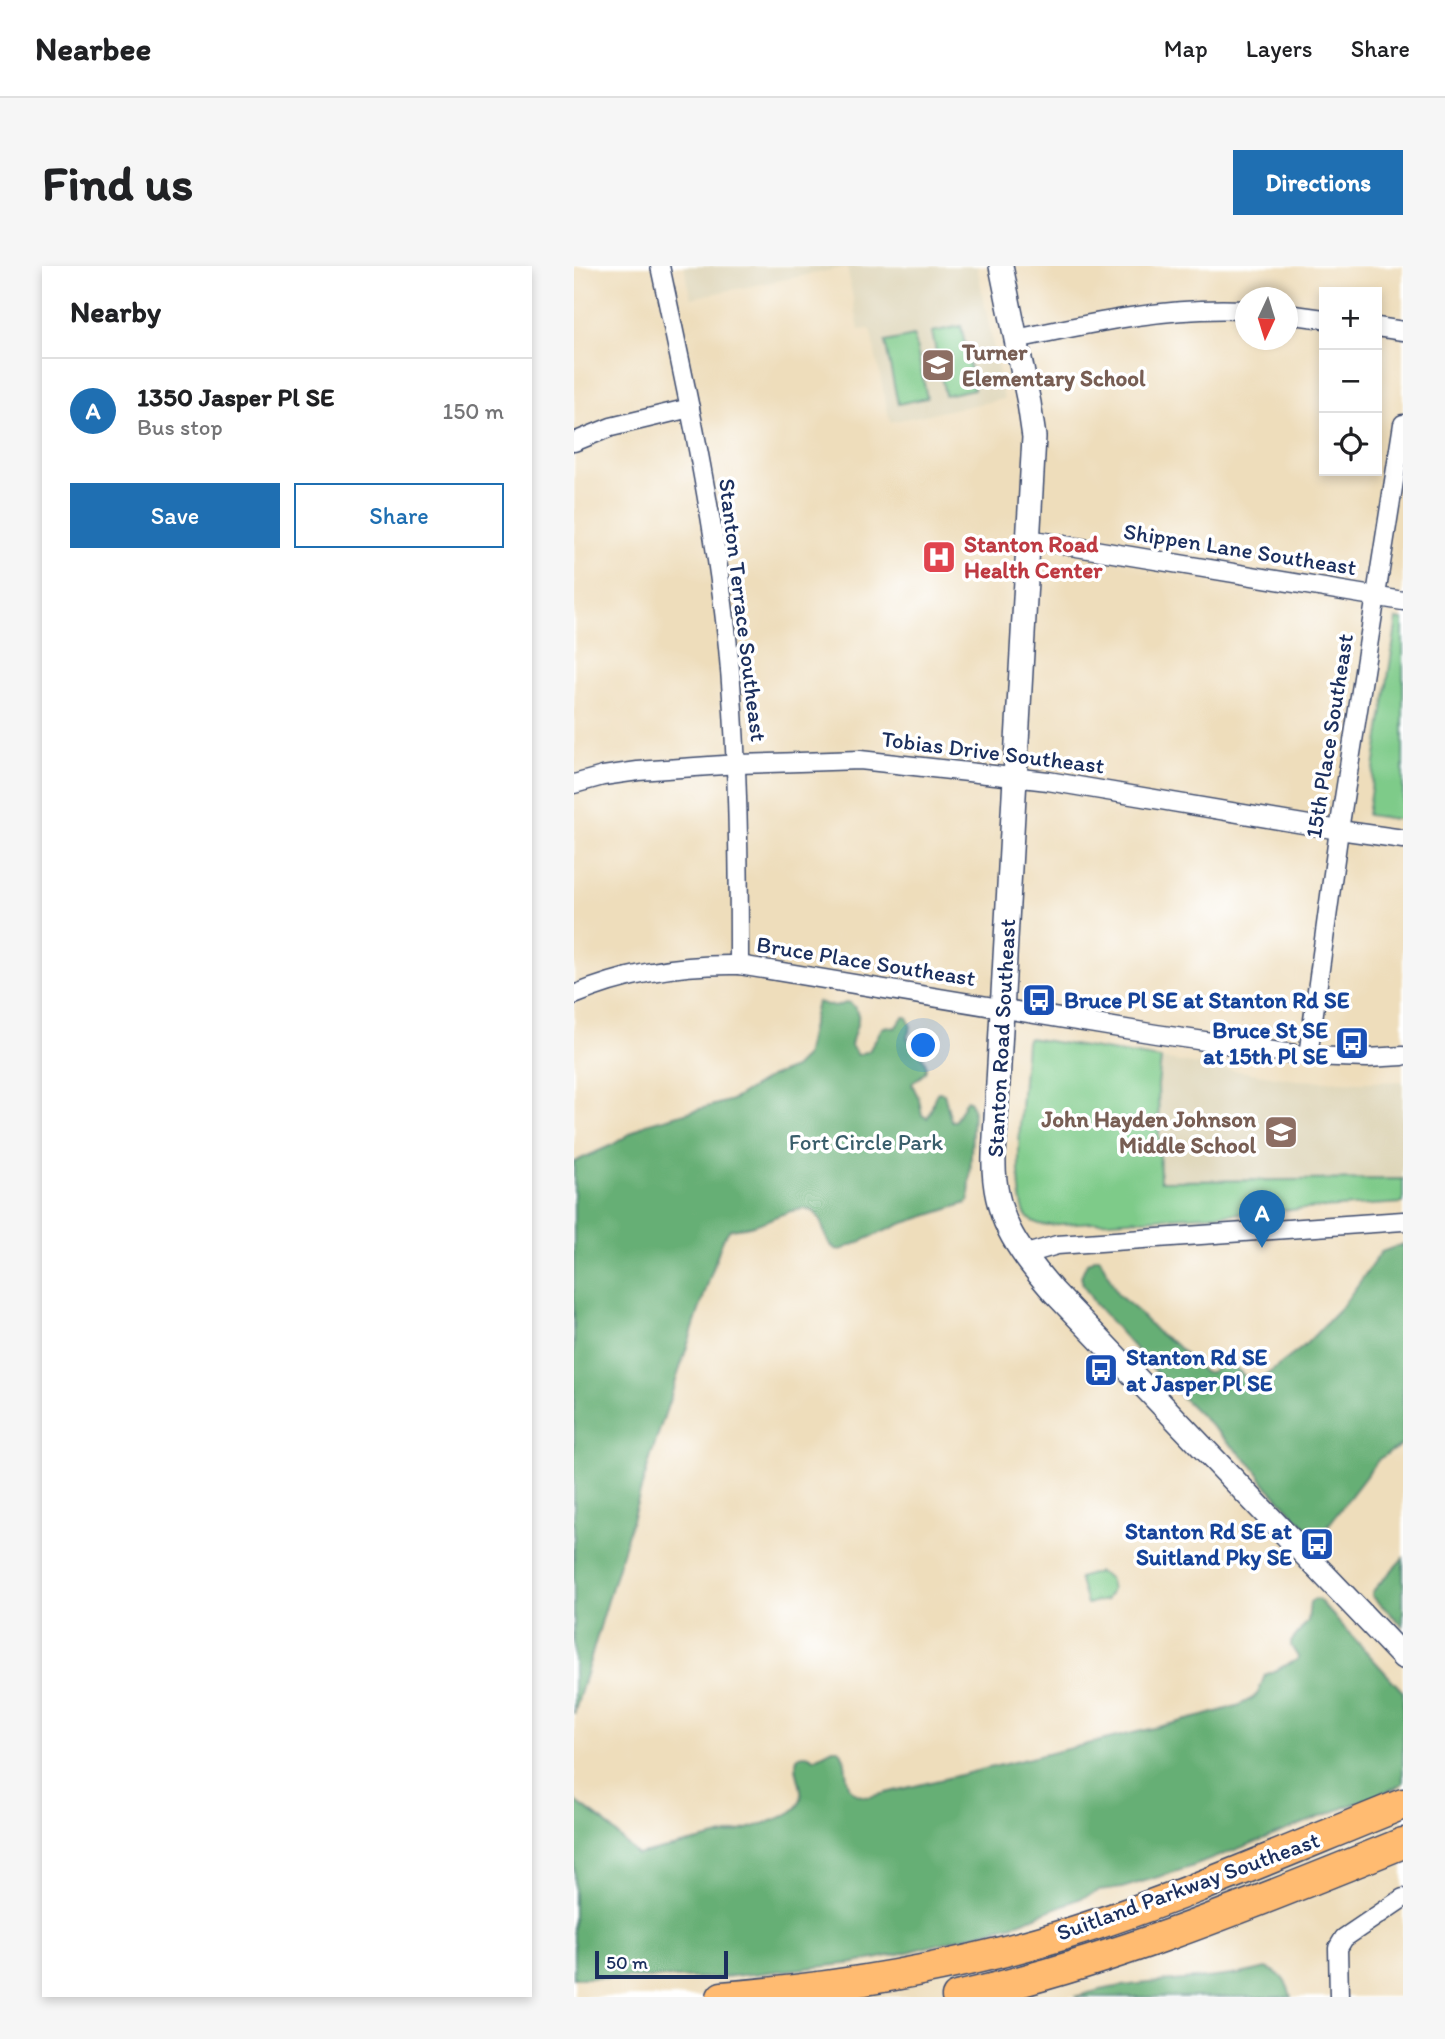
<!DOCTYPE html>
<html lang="en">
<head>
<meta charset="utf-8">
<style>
	body { margin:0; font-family:Itim,sans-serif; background:#f6f6f6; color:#202124 }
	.controls { position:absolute; right:21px; top:21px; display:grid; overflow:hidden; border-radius:0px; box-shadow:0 4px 10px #0003 }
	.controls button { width:63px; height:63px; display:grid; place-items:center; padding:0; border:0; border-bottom:2px solid #e0e0e0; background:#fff; color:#202124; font:35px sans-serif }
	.compass { position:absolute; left:661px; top:21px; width:63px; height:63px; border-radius:50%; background:#fff; box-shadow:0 4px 10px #0003; rotate:184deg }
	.scale { position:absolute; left:21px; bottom:18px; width:133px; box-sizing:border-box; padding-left:7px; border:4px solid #1b2f5e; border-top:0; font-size:19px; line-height:24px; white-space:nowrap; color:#1b2f5e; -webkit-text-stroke:5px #fff; paint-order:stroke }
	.you { position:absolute; left:350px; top:780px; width:24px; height:24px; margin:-18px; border:5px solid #fff; border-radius:50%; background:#1a73e8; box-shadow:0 0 0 10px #1a73e833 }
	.badge { display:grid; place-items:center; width:46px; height:46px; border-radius:50%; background:#1f6fb2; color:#fff; font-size:23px; font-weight:700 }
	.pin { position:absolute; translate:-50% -58px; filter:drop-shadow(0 2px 4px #0008) }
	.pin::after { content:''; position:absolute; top:37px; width:24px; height:21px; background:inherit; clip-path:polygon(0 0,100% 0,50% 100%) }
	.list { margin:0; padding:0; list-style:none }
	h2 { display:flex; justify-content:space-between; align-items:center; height:91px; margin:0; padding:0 28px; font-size:30px }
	h2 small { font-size:23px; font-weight:400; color:#757577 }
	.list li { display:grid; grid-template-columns:46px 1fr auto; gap:21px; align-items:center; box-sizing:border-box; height:105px; padding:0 28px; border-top:2px solid #e0e0e0 }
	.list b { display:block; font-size:26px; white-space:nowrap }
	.list p { margin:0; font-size:23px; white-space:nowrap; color:#757577 }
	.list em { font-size:23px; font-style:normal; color:#757577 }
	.actions { display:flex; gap:14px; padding:21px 28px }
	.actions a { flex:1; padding:16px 0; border:2px solid #1f6fb2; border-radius:0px; text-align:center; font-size:24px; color:#1f6fb2 }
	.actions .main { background:#1f6fb2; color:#fff }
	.icon { flex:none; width:38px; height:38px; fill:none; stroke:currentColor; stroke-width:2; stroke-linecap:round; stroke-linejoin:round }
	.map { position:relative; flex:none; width:829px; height:1731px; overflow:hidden; border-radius:0px }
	header { display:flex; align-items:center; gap:42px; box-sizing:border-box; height:98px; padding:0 35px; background:#fff; border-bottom:2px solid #e0e0e0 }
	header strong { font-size:33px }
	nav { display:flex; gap:38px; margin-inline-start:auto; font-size:24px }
	.intro { display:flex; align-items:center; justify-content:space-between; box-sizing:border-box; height:168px; padding:0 42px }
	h1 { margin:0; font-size:49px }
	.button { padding:18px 32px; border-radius:0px; background:#1f6fb2; color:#fff; font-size:24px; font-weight:700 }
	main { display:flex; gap:42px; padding:0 42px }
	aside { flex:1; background:#fff; border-radius:0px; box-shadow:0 4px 10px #0003 }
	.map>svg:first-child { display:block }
	.built { fill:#ddd4b6 }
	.green { fill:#7ecb89; stroke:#4c7d74; stroke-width:2 }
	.forest { fill:#66af75; stroke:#406f6a; stroke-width:2 }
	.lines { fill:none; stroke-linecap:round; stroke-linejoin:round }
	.minor-casing { stroke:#3b496c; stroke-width:21 }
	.tertiary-casing { stroke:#3b496c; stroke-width:26 }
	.trunk-casing { stroke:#3b496c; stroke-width:33 }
	.minor { stroke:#fff; stroke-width:18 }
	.tertiary { stroke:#fff; stroke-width:23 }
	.trunk { stroke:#ffbb71; stroke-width:30 }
	.labels { text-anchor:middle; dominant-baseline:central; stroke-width:7; stroke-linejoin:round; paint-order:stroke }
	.education-label { font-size:23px; font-weight:bold; fill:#785e54; stroke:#fff; text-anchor:start }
	.health-label { font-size:23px; font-weight:bold; fill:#be3a42; stroke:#fff; text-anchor:start }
	.street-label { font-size:23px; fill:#1b2f5e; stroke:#fff }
	.transit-label { font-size:23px; font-weight:bold; fill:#164399; stroke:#fff; text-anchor:start }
	.park-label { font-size:23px; fill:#395e6b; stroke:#fff }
</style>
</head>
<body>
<header>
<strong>Nearbee</strong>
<nav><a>Map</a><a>Layers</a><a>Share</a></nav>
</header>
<div class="intro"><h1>Find us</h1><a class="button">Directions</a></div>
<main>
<aside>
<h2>Nearby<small></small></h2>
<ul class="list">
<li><span class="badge">A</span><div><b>1350 Jasper Pl SE</b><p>Bus stop</p></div><em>150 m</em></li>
</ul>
<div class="actions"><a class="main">Save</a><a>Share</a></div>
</aside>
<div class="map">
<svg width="829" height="1731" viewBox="0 0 829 1731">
	<rect width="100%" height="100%" fill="#fff"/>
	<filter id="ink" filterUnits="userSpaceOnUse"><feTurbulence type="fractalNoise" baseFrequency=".0143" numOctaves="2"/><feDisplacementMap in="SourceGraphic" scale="14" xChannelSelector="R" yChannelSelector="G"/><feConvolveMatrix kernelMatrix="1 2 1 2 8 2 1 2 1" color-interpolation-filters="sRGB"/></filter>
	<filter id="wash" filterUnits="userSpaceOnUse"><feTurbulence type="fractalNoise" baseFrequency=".00686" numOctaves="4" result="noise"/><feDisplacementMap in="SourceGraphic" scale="28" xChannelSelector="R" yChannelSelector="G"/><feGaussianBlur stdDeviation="1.57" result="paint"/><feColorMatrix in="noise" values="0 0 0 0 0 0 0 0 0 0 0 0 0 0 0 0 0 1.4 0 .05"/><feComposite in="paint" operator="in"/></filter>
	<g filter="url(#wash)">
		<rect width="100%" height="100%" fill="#edb"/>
		<g class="built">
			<polygon points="110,0 403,0 430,133 316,156 296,63 285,64 273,1 117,32"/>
			<polygon points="587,793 723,814 787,816 829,815 829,913 586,915 584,819"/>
		</g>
		<g class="green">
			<polygon points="387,60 400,123 371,129 358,66"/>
			<polygon points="340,70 353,132 324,138 311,76"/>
			<polygon points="823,353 829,354 829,554 793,549"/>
			<path d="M 455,772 L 587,793 L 584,819 L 586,915 L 829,913 L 829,937 L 471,959 C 463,958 456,956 452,949 C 437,924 450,810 452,775 Z"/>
			<polygon points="524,1306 535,1312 538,1324 532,1334 513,1338 505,1312"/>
		</g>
		<g class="forest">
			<path d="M 243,736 L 261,741 L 274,736 C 294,747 279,763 277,780 L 284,789 L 295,785 L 308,762 L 313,760 L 321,762 L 329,751 L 333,751 L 337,761 L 333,771 C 338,781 357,794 351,806 C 348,811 341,813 338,818 L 345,833 L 348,849 L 353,852 C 360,844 357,833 364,826 L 370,827 L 377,855 L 381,855 L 392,834 L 395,835 L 399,842 L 395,935 L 393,937 L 327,958 L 267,984 C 244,982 255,943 230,943 C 215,943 198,953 183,958 C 174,961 166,962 156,963 L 148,975 L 77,1190 L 0,1448 L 0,896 L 38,879 L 72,858 L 158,834 L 196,811 L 220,802 L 231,791 Z"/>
			<polygon points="829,978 829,1178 805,1193 753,1261 741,1266 735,1264 694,1221 679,1200 582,1106 521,1038 509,1019 507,1010 513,997 522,992 526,992 544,1029 560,1042 584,1067 601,1078 629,1106 637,1106 649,1095 654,1095 675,1114 680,1115 691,1110 729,1081 768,1041 807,986"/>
			<polygon points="829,1292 829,1360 798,1330 798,1326"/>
			<path d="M 741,1333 L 745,1334 L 829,1426 L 829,1517 L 821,1522 L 617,1601 L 548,1622 L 525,1625 L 444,1657 L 330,1687 L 281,1697 L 141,1712 L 0,1712 L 0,1534 L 29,1555 L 63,1589 C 92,1581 210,1561 224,1540 C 234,1525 218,1508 223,1492 C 229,1487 235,1489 240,1493 L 259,1483 L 265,1483 C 279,1499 262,1529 295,1531 L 629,1450 L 666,1439 L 679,1432 L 684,1427 L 691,1409 L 723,1394 L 724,1391 L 717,1380 L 717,1376 L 734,1355 L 736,1336 Z"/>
			<path d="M 692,1702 C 706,1706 714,1717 717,1731 L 501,1731 C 563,1710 630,1719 692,1702 Z"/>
		</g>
	</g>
	<g filter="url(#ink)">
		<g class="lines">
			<g class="minor-casing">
				<g id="minor">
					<path d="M 86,0 C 113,126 141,253 154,381 C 164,487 165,592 165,699"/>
					<polyline points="713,48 750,53"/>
					<polyline points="803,61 829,65"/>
					<path d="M 442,73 C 517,57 594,40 671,44"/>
					<polyline points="0,176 37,161 116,142"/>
					<polyline points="454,273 829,335"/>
					<polyline points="0,518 29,510 64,505 164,498 286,494 474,515 765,564 829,573"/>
					<path d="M 0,729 C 52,707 108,698 165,699 L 582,768 L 734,790 L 793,792 L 829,790"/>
					<polyline points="734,790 765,564 829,158"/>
					<polyline points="449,989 483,979 829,955"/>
					<polyline points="765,1731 764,1682 770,1672 829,1632"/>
				</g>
			</g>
			<g class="tertiary-casing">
				<path id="tertiary" d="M 427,0 L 455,137 L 460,171 L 420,889 C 418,949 442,982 480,1026 L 829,1391"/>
			</g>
			<g class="trunk-casing">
				<g id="trunk">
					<path d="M 148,1731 C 265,1722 380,1702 492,1668 C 607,1632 717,1583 829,1538"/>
					<path d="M 383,1731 C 537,1697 683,1636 829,1577"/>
				</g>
			</g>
			<use href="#minor" class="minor"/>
			<use href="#tertiary" class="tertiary"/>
			<use href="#trunk" class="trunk"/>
		</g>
	</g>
	<defs>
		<g id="school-square" transform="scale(1.75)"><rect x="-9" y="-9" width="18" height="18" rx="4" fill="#8d6e63" stroke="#fff"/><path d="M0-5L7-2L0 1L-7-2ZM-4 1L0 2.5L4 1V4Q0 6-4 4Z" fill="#fff"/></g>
		<g id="hospital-square" transform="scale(1.75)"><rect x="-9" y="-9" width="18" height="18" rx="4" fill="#e0444e" stroke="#fff"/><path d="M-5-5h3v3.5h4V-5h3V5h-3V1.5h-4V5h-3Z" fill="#fff"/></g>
		<g id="bus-square" transform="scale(1.75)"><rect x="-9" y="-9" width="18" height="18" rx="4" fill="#1a4fb4" stroke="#fff"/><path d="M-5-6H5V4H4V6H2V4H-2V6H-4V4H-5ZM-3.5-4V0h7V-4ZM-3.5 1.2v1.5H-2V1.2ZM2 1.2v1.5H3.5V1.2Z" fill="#fff"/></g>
	</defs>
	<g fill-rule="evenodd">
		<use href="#school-square" x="364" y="99"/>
		<use href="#hospital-square" x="365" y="291"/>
		<use href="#bus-square" x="465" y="734"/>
		<use href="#bus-square" x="778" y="777"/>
		<use href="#school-square" x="707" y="866"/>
		<use href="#bus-square" x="527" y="1104"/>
		<use href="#bus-square" x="743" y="1278"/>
	</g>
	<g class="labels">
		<g class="education-label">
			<text x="388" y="86">Turner<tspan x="388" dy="26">Elementary School</tspan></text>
			<text x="682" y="853" text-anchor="end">John Hayden Johnson<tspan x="682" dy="26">Middle School</tspan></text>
		</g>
		<g class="health-label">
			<text x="390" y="278">Stanton Road<tspan x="390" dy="26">Health Center</tspan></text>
		</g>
		<g class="street-label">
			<text transform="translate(666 283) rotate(9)">Shippen Lane Southeast</text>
			<text transform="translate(169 344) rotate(83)">Stanton Terrace Southeast</text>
			<text transform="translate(755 470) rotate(-81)">15th Place Southeast</text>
			<text transform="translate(419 486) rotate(7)">Tobias Drive Southeast</text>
			<text transform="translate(292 695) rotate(9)">Bruce Place Southeast</text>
			<text transform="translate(427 772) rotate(-87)">Stanton Road Southeast</text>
			<text transform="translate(614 1620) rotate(-20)">Suitland Parkway Southeast</text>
		</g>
		<g class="transit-label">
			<text x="490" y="734">Bruce Pl SE at Stanton Rd SE</text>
			<text x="754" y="764" text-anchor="end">Bruce St SE<tspan x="754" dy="26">at 15th Pl SE</tspan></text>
			<text x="552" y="1091">Stanton Rd SE<tspan x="552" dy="26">at Jasper Pl SE</tspan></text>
			<text x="718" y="1265" text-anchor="end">Stanton Rd SE at<tspan x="718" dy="26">Suitland Pky SE</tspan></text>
		</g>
		<g class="park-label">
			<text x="292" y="876">Fort Circle Park</text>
		</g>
	</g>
</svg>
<div class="controls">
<button>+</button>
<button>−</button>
<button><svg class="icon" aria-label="locate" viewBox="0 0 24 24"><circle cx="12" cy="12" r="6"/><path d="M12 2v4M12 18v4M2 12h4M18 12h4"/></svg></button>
</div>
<svg class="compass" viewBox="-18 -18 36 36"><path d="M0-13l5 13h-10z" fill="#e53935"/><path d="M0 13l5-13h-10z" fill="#757577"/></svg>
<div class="scale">50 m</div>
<div class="you"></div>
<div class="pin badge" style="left:688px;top:982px">A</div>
</div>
</main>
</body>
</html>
